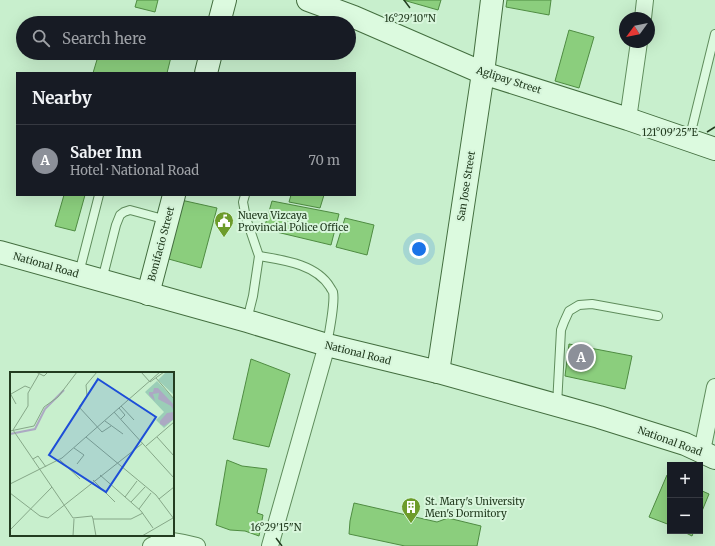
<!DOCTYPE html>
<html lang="en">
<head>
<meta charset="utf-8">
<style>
	body { margin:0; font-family:Merriweather,serif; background:#20242c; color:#f1f3f6 }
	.controls { position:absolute; right:12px; bottom:12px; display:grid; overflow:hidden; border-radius:0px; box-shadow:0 4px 16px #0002 }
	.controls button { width:36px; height:36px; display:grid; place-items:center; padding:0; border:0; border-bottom:1px solid #363941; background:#171b24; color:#f1f3f6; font:20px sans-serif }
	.compass { position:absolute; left:619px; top:12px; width:36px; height:36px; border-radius:50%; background:#171b24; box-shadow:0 4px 16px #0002; rotate:237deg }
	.you { position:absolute; left:419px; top:249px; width:14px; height:14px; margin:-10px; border:3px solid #fff; border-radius:50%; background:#1a73e8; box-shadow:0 0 0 6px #1a73e833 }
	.badge { display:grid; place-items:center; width:26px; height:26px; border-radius:50%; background:#8c9099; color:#fff; font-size:13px; font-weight:700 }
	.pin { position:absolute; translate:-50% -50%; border:2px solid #fff; box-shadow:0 1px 4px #0006 }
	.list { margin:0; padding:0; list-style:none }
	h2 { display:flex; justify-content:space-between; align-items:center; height:52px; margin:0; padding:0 16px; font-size:17px }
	h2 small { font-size:13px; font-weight:400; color:#9ea1a6 }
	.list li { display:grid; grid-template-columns:26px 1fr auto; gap:12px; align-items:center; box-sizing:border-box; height:72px; padding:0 16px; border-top:1px solid #363941 }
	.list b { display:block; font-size:15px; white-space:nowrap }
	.list p { margin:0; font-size:13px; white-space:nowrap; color:#9ea1a6 }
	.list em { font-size:13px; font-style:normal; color:#9ea1a6 }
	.icon { flex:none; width:22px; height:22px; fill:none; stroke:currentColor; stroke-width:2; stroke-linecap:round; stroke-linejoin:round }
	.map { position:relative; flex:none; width:715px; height:546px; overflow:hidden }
	.search { position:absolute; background:#171b24; box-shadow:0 4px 16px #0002; left:16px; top:16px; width:340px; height:44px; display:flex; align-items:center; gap:10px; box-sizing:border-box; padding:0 14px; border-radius:22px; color:#9ea1a6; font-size:15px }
	.panel { position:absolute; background:#171b24; box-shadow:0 4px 16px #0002; left:16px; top:72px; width:340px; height:124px; border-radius:0px }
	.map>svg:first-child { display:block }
	.building { fill:#8bce7d; stroke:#4f8c42 }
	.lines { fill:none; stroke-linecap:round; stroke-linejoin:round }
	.lane-casing { stroke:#5f8c5c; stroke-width:10 }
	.street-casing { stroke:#5f8c5c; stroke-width:18 }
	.secondary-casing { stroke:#436e3f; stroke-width:24 }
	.lane { stroke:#dcfadf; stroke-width:8 }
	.street { stroke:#dcfadf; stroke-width:16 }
	.secondary { stroke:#dcfadf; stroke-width:22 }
	.ticks { fill:none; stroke:#233c20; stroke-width:1.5 }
	.labels { text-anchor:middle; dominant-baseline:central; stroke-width:4; stroke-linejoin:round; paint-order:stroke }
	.street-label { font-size:10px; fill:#233c20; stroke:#d8f6dc }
	.poi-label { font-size:10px; fill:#233c20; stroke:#d8f6dc; text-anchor:start }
	.inset-river { fill:none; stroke:#aca9c3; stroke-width:2 }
	.inset-road { fill:none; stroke:#86a788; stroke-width:1 }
	.view { fill:#1d4ed8; fill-opacity:0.15; stroke:#1d4ed8; stroke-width:2 }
	.inset-edge { fill:none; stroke:#233c20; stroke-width:2 }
	.ticks-label { font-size:10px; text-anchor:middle; fill:#233c20; stroke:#d8f6dc; stroke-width:4; stroke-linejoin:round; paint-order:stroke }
</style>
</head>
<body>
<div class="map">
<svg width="715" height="546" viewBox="0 0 715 546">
	<rect width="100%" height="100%" fill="#c8efcd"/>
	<g class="building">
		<polygon points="137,0 158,0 155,12 135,7"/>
		<polygon points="403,0 441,0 438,10"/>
		<polygon points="507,0 551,0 549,15 506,7"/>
		<polygon points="109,17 128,23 107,23"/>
		<polygon points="569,30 594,37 579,88 555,81"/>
		<polygon points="99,53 172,53 167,73 93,73"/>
		<polygon points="64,195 85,195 75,231 55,226"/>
		<polygon points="291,195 324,195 320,208 289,202"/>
		<polygon points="181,200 217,208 201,268 165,258"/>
		<polygon points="272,201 339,214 331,245 264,229"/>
		<polygon points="345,218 374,225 367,255 336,247"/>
		<polygon points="569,344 632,356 625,389 565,376"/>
		<polygon points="251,359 290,374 269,447 233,439"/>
		<polygon points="227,460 242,466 267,469 257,513 263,515 259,536 245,531 230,530 216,525"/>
		<polygon points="667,475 670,477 670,525 649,517"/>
		<polygon points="700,490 709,494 700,516"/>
		<polygon points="354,503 437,522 448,518 481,526 477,546 405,546 349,534 350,521"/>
		<polygon points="682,531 694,531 692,536"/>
	</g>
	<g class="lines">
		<g class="lane-casing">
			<g id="lane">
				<polyline points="689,140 715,34"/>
				<polyline points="245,195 243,202 246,218 259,256 253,296 247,320"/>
				<path d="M 259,256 C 283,260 316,264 330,287 C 331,289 332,290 333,292 C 335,301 329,334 327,344"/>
				<polyline points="79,273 99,195"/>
				<polyline points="102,280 116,225 120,215 124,212 130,210 167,220"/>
				<polyline points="557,405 561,330 564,322 569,311 579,305 592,304 658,316"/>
			</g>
		</g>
		<g class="street-casing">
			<g id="street">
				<polyline points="643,18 645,0"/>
				<polyline points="628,119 639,42"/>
				<polyline points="702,451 715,387"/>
				<path d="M 151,546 C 168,537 179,542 197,546"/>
				<polyline points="270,546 327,345"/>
			</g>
		</g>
		<g class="secondary-casing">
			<g id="secondary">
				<polyline points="308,0 354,17 483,73 628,119 715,149"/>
				<polyline points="219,23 225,0"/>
				<polyline points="206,73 211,53"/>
				<polyline points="0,252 247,321 327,345 438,372 599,417 685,444 715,458"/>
				<polyline points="148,294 174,195"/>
				<polyline points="438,372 483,73 492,0"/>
			</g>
		</g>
		<use href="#lane" class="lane"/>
		<use href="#street" class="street"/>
		<use href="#secondary" class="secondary"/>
	</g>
	<path class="ticks" d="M 404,0 L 410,8M 707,132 L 715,127M 276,538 L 282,546"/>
	<defs>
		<g id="civic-pin" transform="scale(1)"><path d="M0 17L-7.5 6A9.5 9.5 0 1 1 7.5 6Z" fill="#6d9c2b" stroke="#d8f6dc"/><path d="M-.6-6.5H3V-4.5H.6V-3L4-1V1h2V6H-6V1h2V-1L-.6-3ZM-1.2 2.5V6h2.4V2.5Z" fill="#fff"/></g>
		<g id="building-pin" transform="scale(1)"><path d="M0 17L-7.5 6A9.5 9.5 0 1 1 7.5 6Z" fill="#6d9c2b" stroke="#d8f6dc"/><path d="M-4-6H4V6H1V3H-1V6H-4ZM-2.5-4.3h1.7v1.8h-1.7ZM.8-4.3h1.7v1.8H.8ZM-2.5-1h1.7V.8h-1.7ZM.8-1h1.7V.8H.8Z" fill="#fff"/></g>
	</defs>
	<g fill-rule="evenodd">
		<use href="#civic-pin" x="224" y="221"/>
		<use href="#building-pin" x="411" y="507"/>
	</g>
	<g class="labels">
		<g class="street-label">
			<text transform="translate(509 80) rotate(18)">Aglipay Street</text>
			<text transform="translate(466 186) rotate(-81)">San Jose Street</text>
			<text transform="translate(161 244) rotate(-75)">Bonifacio Street</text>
			<text transform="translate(46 265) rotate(16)">National Road</text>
			<text transform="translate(358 353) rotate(14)">National Road</text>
			<text transform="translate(670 441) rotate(20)">National Road</text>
		</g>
		<g class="poi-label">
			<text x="238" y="215">Nueva Vizcaya<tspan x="238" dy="12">Provincial Police Office</tspan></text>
			<text x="425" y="501">St. Mary's University<tspan x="425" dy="12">Men's Dormitory</tspan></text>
		</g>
	</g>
	<g transform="translate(10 372)">
		<rect width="164" height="164" fill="#c8efcd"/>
		<path d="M 156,0 L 164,0 L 164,23 L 148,8 ZM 147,9 L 164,27 L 164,47 L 154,56 L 146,48 L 154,40 L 135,20 Z" fill="#9bceb7"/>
		<path d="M 144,16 L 148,16 L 164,33 L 164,39 L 161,34 L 148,27 L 149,21 L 143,22 L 145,29 L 139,23 L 139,20 L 143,20 ZM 164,40 L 164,47 L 154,54 L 150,52 L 150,49 L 157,41 Z" fill="#aca9c3"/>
		<path class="inset-river" d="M 0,62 L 25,57 L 35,37 L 54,18"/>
		<path class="inset-road" d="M 26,0 L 34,4 L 38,0M 87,0 L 76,13 L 77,24 L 69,35 L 92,60 L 101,54M 131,0 L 140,10 L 154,0M 29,2 L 18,21 L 18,34 L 3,58 L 63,146 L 82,144 L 83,147M 146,6 L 164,27M 0,21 L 6,32M 1,22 L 15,14 L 20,16M 111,34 L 124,48M 109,36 L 115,43 L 111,47M 104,40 L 164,106M 95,49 L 113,62M 0,59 L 24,54 L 34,35 L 48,25 L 67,0M 76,65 L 146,123 L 164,147M 147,65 L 164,84M 136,74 L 164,50M 64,76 L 74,83 L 67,92M 23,87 L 28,84 L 36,95M 50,88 L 70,107M 90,103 L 131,139 L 143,156M 83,108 L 105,130M 0,112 L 52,86 L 150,0M 0,121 L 30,144 L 38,146 L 133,71M 115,125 L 127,109M 149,127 L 164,115M 121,130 L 135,115M 129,137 L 141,121M 83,147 L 121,147 L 133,141M 83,147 L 86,164M 0,158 L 42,115M 63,164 L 64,147M 132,164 L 163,146"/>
		<path class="view" d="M 88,7 L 146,45 L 96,120 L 39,83 Z"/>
		<rect width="164" height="164" class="inset-edge"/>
	</g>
	<g class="ticks-label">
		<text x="410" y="22">16°29'10"N</text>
		<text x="670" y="136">121°09'25"E</text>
		<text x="276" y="531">16°29'15"N</text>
	</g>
</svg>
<div class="controls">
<button>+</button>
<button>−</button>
</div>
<svg class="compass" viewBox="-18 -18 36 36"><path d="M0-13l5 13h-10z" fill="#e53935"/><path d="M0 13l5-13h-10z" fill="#9ea1a6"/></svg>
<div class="you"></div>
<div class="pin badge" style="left:581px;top:357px">A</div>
<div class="search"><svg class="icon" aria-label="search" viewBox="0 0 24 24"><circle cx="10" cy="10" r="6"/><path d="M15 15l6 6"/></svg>Search here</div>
<section class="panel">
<h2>Nearby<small></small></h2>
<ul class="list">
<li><span class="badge">A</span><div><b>Saber Inn</b><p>Hotel · National Road</p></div><em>70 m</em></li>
</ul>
</section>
</div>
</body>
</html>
